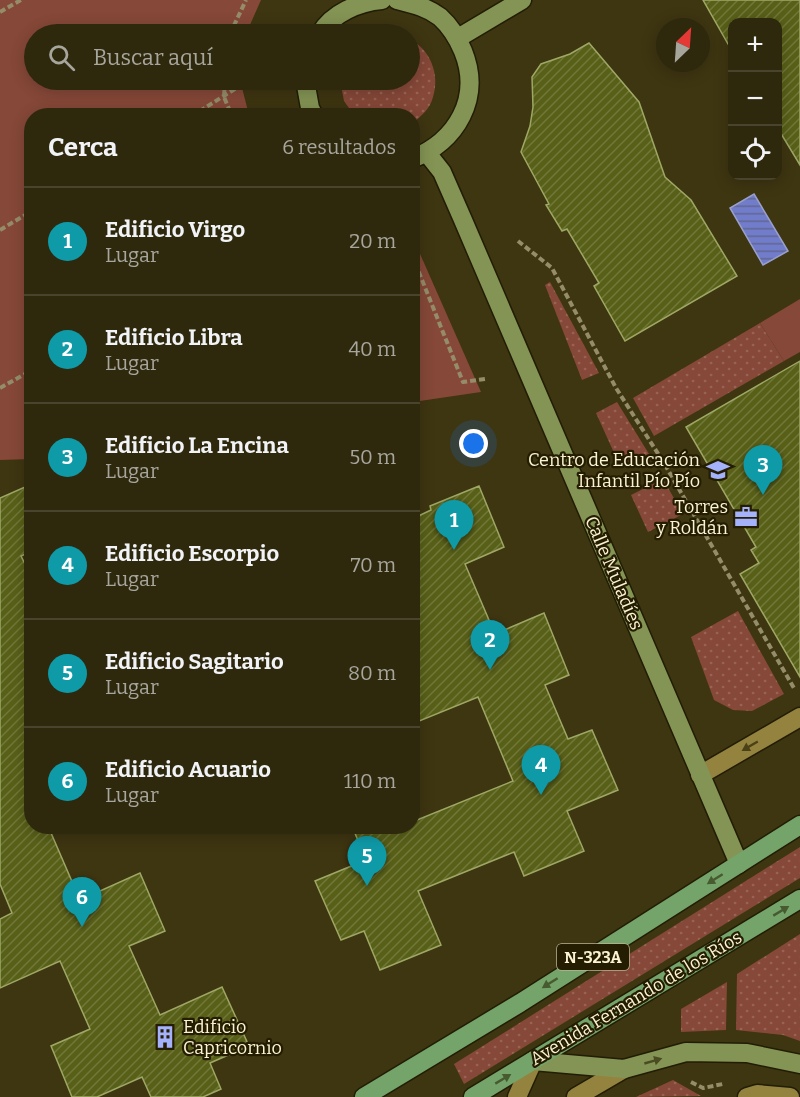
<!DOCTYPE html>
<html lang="es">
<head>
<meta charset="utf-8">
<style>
	body { margin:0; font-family:Bitter,serif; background:#3a341b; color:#f1f3f6 }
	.controls { position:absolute; right:18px; top:18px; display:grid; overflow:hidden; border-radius:12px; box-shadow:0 3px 15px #0003 }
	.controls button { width:54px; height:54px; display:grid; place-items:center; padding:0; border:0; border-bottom:2px solid #49442e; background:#2e280d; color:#f1f3f6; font:30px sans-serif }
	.compass { position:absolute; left:656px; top:18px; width:54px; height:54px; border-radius:50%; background:#2e280d; box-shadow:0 3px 15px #0003; rotate:25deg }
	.you { position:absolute; left:474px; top:444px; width:21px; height:21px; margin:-15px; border:4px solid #fff; border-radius:50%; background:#1a73e8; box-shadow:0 0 0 9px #1a73e833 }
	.badge { display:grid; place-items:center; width:39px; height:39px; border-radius:50%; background:#95b2f1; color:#fff; font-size:20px; font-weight:700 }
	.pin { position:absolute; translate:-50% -50px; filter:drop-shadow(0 2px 3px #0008) }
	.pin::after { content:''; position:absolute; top:32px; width:21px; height:18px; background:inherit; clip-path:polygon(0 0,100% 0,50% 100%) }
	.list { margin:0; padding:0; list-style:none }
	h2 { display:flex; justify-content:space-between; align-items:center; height:78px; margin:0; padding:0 24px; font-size:26px }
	h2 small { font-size:20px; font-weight:400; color:#a7a69d }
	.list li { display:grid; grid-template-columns:39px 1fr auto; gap:18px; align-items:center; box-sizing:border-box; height:108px; padding:0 24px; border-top:2px solid #49442e }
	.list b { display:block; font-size:22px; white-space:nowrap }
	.list p { margin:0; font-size:20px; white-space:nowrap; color:#a7a69d }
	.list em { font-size:20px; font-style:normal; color:#a7a69d }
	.icon { flex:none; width:33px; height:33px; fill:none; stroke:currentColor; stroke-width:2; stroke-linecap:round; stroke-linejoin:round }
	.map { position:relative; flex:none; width:800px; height:1097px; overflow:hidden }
	.search { position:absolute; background:#2e280d; box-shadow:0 3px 15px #0003; left:24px; top:24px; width:396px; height:66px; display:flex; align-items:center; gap:15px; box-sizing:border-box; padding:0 21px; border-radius:33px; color:#a7a69d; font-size:22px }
	.panel { position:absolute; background:#2e280d; box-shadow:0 3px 15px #0003; left:24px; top:108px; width:396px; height:726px; border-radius:24px }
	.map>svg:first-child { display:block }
	.grass { fill:url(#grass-dots) }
	.park { fill:#864838 }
	.water { fill:url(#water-rules); stroke:#9aa0cc; stroke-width:1.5 }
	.building { fill:url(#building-hatch); stroke:#9ea865; stroke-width:1.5 }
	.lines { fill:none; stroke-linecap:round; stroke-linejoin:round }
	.lane-casing { stroke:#221d07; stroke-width:21 }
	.street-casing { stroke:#221d07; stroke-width:21 }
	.secondary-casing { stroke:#221d07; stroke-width:21 }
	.primary-casing { stroke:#221d07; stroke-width:21 }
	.path { stroke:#958d69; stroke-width:4; stroke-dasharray:6 3; stroke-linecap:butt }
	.lane { stroke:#93833f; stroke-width:18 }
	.street { stroke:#93833f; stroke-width:18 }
	.secondary { stroke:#849454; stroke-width:18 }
	.primary { stroke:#74a469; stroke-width:18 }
	.oneway { fill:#4b4117 }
	.oneway2 { fill:#485a30 }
	.oneway3 { fill:#4a4d22 }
	.labels { text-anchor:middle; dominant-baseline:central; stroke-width:4.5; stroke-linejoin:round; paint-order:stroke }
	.shield { fill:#241d01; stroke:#bab393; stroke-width:1.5 }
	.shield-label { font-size:16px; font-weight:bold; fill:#fbf3d1 }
	.poi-label { font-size:18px; fill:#fbf3d1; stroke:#241d01; text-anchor:end }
	.street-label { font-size:18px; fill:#fbf3d1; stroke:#241d01 }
</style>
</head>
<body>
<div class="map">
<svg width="800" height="1097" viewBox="0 0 800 1097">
	<defs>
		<pattern id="grass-dots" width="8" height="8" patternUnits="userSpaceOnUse" patternTransform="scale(1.5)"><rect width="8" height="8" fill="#864838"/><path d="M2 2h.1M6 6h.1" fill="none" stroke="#986354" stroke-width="1.8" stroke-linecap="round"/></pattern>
		<pattern id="water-rules" width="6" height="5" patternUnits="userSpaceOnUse" patternTransform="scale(1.5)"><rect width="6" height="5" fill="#717cca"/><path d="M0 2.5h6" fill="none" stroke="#626892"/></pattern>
		<pattern id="building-hatch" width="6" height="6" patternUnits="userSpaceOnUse" patternTransform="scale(1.5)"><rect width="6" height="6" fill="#586018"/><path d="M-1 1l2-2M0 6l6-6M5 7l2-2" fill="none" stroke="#717739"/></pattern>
	</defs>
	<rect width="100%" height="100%" fill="#3e3511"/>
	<g class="grass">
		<path d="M 410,40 C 431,49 440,76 433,97 C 430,109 421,116 413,123 L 412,116 L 354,115 L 344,101 L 340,80 L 410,80 Z"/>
		<polygon points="550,282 599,373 582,380 545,285"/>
		<polygon points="760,323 784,361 654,436 633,398"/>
		<polygon points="617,402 649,454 620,466 596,413"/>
		<polygon points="663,479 683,514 648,532 631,495"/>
		<polygon points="738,611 784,694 752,711 733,710 714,700 691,637"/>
		<polygon points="800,847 800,878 464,1084 454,1064"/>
		<polygon points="800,934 800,1041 783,1035 736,1030 737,974"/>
		<polygon points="727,982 726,1030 681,1032 681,1009"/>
		<polygon points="673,1080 701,1096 636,1097"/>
	</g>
	<g class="park">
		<polygon points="0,0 261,0 246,34 34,34 34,80 240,80 249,115 32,116 31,459 0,460"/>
		<polygon points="413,238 481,392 413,402"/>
		<polygon points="800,299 800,352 784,361 760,323"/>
	</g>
	<polygon class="water" points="754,194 788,251 763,265 730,208"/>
	<g class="building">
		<polygon points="703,0 800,0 800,165 777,127 777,22 732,22 732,51"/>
		<polygon points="589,43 639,102 665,177 691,200 737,276 625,341 594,286 599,283 567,229 562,231 546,205 549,204 521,152 530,126 533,107 532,77 541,64 570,54"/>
		<polygon points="800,361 800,677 740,574 759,563 751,550 756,547 686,427"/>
		<polygon points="32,484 32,551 21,556 32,578 32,826 48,826 80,900 140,873 165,931 129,946 160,1015 222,987 249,1046 210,1063 221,1089 203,1097 151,1097 142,1077 97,1097 72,1097 51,1046 90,1029 60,961 0,988 0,919 12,913 0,884 0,498"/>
		<polygon points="479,486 504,547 465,564 495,634 544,613 569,675 545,685 568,739 592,730 618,790 567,811 584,851 524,876 514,852 418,891 441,945 380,970 364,931 341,940 315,881 366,860 352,826 412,826 412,822 513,781 478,697 412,724 412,519 431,510 430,506"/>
	</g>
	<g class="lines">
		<g class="lane-casing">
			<g id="lane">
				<polyline points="517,1097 533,1061"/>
				<polyline points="576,1097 624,1069"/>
				<polyline points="747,1097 757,1094 790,1097"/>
			</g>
		</g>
		<g class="street-casing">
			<polyline id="street" points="700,775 800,717"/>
		</g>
		<g class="secondary-casing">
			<g id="secondary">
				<path d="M 397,0 C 413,4 427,7 440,17 C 450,26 458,39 463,51 C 482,98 457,141 412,159"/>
				<path d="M 320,34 C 332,13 359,2 382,0"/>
				<polyline points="458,38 522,0"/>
				<polyline points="305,80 310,108 314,116"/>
				<polyline points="427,153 442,172 463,220 739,864"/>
				<polyline points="533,1061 624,1069 686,1052 747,1053 800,1064"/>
			</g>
		</g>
		<g class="primary-casing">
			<g id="primary">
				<polyline points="364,1097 520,1003 800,825"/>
				<polyline points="473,1097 800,899"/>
			</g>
		</g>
		<g class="path">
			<polyline points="0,12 21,0"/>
			<polyline points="230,34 246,0"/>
			<polyline points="225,80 224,97 232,116"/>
			<polyline points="192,116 249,80"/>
			<polyline points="0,230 32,211"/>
			<polyline points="518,241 552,268 616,388 664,463 795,690"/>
			<polyline points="412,255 463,382 485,379"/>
			<polyline points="0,388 32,370"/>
			<polyline points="691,1082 703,1088 723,1084"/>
		</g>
		<use href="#lane" class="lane"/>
		<use href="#street" class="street"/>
		<use href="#secondary" class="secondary"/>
		<use href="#primary" class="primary"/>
	</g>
	<defs><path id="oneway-solid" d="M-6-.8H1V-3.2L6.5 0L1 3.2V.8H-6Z" transform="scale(1.5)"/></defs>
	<use class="oneway" href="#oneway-solid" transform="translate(750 746) rotate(150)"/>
	<g class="oneway2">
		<use href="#oneway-solid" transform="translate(715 879) rotate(148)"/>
		<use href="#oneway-solid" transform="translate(781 911) rotate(-31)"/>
		<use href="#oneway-solid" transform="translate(550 983) rotate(148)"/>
		<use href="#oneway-solid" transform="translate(503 1079) rotate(-31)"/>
	</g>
	<use class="oneway3" href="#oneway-solid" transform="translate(653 1061) rotate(-16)"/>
	<defs>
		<g id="school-bare" transform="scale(1.8)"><path d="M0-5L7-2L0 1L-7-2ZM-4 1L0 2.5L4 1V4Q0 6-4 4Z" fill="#a4b2fc" stroke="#241d01" stroke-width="2.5" paint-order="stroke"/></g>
		<g id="office-bare" transform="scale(1.8)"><path d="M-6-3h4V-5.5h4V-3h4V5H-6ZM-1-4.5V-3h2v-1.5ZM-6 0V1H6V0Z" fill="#a4b2fc" stroke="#241d01" stroke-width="2.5" paint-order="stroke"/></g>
		<g id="building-bare" transform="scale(1.8)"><path d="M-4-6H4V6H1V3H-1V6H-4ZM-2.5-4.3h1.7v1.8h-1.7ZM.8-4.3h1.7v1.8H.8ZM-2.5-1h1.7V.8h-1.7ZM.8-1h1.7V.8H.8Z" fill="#a4b2fc" stroke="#241d01" stroke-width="2.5" paint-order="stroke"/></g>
	</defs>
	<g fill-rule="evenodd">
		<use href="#school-bare" x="718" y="470"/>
		<use href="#office-bare" x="746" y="517"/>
		<use href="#building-bare" x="165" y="1037"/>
	</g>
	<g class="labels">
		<rect class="shield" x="557" y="944" width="72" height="26" rx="4.5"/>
		<g class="shield-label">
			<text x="593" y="957">N-323A</text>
		</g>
		<g class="poi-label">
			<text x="700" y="460">Centro de Educación<tspan x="700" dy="21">Infantil Pío Pío</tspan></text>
			<text x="728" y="507">Torres<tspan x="728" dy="21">y Roldán</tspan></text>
			<text x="183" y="1027" text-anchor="start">Edificio<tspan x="183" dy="21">Capricornio</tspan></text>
		</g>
		<g class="street-label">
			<text transform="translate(614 573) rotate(67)">Calle Muladíes</text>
			<text transform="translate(636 998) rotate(-31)">Avenida Fernando de los Ríos</text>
		</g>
	</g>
</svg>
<div class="controls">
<button>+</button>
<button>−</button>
<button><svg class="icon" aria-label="locate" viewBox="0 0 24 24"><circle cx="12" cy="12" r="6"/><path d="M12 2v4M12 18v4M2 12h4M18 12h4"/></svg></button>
</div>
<svg class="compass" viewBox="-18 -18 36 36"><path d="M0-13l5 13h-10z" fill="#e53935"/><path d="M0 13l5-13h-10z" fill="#a7a69d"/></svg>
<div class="you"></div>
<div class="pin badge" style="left:454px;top:550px;background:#0f9aa8">1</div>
<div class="pin badge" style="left:490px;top:670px;background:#0f9aa8">2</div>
<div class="pin badge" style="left:763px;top:495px;background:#0f9aa8">3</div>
<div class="pin badge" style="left:541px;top:795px;background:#0f9aa8">4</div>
<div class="pin badge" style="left:367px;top:886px;background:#0f9aa8">5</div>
<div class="pin badge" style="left:82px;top:927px;background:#0f9aa8">6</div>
<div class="search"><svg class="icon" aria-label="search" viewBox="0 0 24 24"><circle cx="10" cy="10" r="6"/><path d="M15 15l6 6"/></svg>Buscar aquí</div>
<section class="panel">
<h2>Cerca<small>6 resultados</small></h2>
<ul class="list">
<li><span class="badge" style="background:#0f9aa8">1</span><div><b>Edificio Virgo</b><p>Lugar</p></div><em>20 m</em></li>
<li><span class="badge" style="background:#0f9aa8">2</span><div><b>Edificio Libra</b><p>Lugar</p></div><em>40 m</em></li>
<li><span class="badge" style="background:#0f9aa8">3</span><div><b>Edificio La Encina</b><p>Lugar</p></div><em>50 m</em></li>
<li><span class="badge" style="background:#0f9aa8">4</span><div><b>Edificio Escorpio</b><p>Lugar</p></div><em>70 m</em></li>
<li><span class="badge" style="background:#0f9aa8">5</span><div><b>Edificio Sagitario</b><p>Lugar</p></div><em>80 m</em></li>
<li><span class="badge" style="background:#0f9aa8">6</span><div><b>Edificio Acuario</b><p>Lugar</p></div><em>110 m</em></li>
</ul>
</section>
</div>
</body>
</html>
